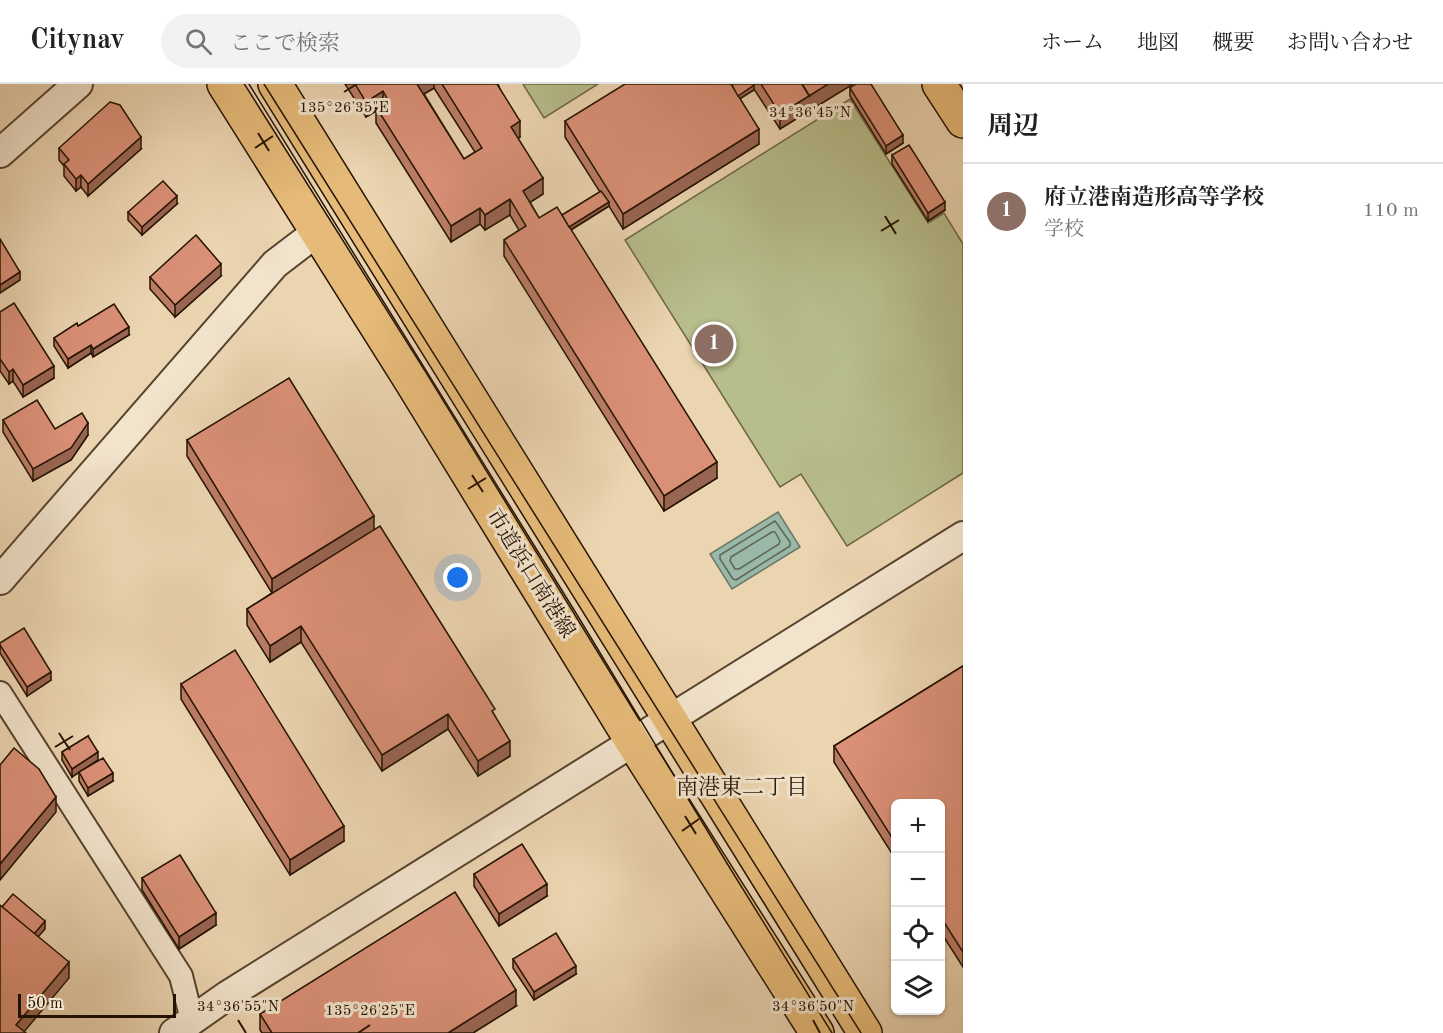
<!DOCTYPE html>
<html lang="ja">
<head>
<meta charset="utf-8">
<style>
	body { margin:0; font-family:"Old Standard TT","Noto Serif JP",serif; background:#f2f2f2; color:#222 }
	.controls { position:absolute; right:18px; bottom:18px; display:grid; overflow:hidden; border-radius:9px; box-shadow:0 2px 4px #0004 }
	.controls button { width:54px; height:54px; display:grid; place-items:center; padding:0; border:0; border-bottom:2px solid #e0e0e0; background:#fff; color:#222; font:30px sans-serif }
	.scale { position:absolute; left:18px; bottom:15px; width:158px; box-sizing:border-box; padding-left:6px; border:3px solid #251302; border-top:0; font-size:16px; line-height:21px; white-space:nowrap; color:#251302; -webkit-text-stroke:4px #f2e3cc; paint-order:stroke }
	.you { position:absolute; left:458px; top:494px; width:21px; height:21px; margin:-15px; border:4px solid #fff; border-radius:50%; background:#1a73e8; box-shadow:0 0 0 9px #1a73e833 }
	.badge { display:grid; place-items:center; width:39px; height:39px; border-radius:50%; background:#d93025; color:#fff; font-size:20px; font-weight:700 }
	.pin { position:absolute; translate:-50% -50%; border:3px solid #fff; box-shadow:0 2px 6px #0006 }
	.list { margin:0; padding:0; list-style:none }
	h2 { display:flex; justify-content:space-between; align-items:center; height:78px; margin:0; padding:0 24px; font-size:26px }
	h2 small { font-size:20px; font-weight:400; color:#767676 }
	.list li { display:grid; grid-template-columns:39px 1fr auto; gap:18px; align-items:center; box-sizing:border-box; height:96px; padding:0 24px; border-top:2px solid #e0e0e0 }
	.list b { display:block; font-size:22px; white-space:nowrap }
	.list p { margin:0; font-size:20px; white-space:nowrap; color:#767676 }
	.list em { font-size:20px; font-style:normal; color:#767676 }
	.icon { flex:none; width:33px; height:33px; fill:none; stroke:currentColor; stroke-width:2; stroke-linecap:round; stroke-linejoin:round }
	.map { position:relative; flex:none; width:963px; height:949px; overflow:hidden }
	header { display:flex; align-items:center; gap:36px; box-sizing:border-box; height:84px; padding:0 30px; background:#fff; border-bottom:2px solid #e0e0e0 }
	header strong { font-size:28px }
	nav { display:flex; gap:33px; margin-inline-start:auto; font-size:21px }
	.search { width:420px; height:54px; background:#f2f2f2; display:flex; align-items:center; gap:15px; box-sizing:border-box; padding:0 21px; border-radius:33px; color:#767676; font-size:22px }
	main { display:flex }
	aside { flex:1; background:#fff }
	.map>svg:first-child { display:block }
	.green { fill:#b7bd8b; stroke:#6e6846; stroke-width:1.5 }
	.water { fill:#99b8a8; stroke:#6b7666; stroke-width:1.5 }
	.lines { fill:none; stroke-linecap:round; stroke-linejoin:round }
	.shore { stroke:#5f6655; stroke-width:1.5 }
	.minor-casing { stroke:#56432e; stroke-width:26 }
	.tertiary-casing { stroke:#56432e; stroke-width:32 }
	.primary-casing { stroke:#251302; stroke-width:36 }
	.motorway-casing { stroke:#251302; stroke-width:36 }
	.minor { stroke:#f2e3cc; stroke-width:22 }
	.tertiary { stroke:#f2e3cc; stroke-width:28 }
	.primary { stroke:#e6ba78; stroke-width:33 }
	.motorway { stroke:#e6ba78; stroke-width:33 }
	.tram { stroke:#251302; stroke-width:1.5 }
	.wall { fill:#bb7c66; stroke:#251302; stroke-width:1.5; fill-rule:evenodd }
	.shaded-wall { fill:#996553; stroke:#251302; stroke-width:1.5 }
	.building { fill:#da9077; stroke:#251302; stroke-width:1.5 }
	.ticks { fill:none; stroke:#251302; stroke-width:2 }
	.labels { text-anchor:middle; dominant-baseline:central; stroke-width:6; stroke-linejoin:round; paint-order:stroke }
	.street-label { font-size:21px; fill:#251302; stroke:#f2e3cc }
	.neighbourhood-label { font-size:22px; fill:#251302; stroke:#f2e3cc }
	.ticks-label { font-size:15px; text-anchor:middle; fill:#251302; stroke:#f2e3cc; stroke-width:6; stroke-linejoin:round; paint-order:stroke }
</style>
</head>
<body>
<header>
<strong>Citynav</strong>
<div class="search"><svg class="icon" aria-label="search" viewBox="0 0 24 24"><circle cx="10" cy="10" r="6"/><path d="M15 15l6 6"/></svg>ここで検索</div>
<nav><a>ホーム</a><a>地図</a><a>概要</a><a>お問い合わせ</a></nav>
</header>
<main>
<div class="map">
<svg width="963" height="949" viewBox="0 0 963 949">
	<rect width="100%" height="100%" fill="#ebd4b0"/>
	<filter id="stains"><feTurbulence type="fractalNoise" baseFrequency=".00333" numOctaves="4"/><feColorMatrix values="0 0 0 0 .2 0 0 0 0 .09 0 0 0 0 .02 0 0 0 .5 -.17"/></filter>
	<radialGradient id="worn" r=".72"><stop offset=".6" stop-color="#630" stop-opacity="0"/><stop offset="1" stop-color="#630" stop-opacity=".3"/></radialGradient>
	<g class="green">
		<polygon points="523,0 598,0 544,34"/>
		<polygon points="850,15 928,139 944,129 963,160 963,389 847,462 801,390 780,403 625,156"/>
	</g>
	<polygon class="water" points="778,428 800,463 732,505 710,470"/>
	<g class="lines">
		<g class="shore">
			<polygon points="775,437 790,458 790,462 736,496 733,495 720,475 720,471"/>
			<polygon points="772,448 775,448 780,457 779,460 739,485 735,485 730,477 731,473"/>
		</g>
		<g class="minor-casing">
			<polyline id="minor" points="0,609 181,892 192,936"/>
		</g>
		<g class="tertiary-casing">
			<g id="tertiary">
				<polyline points="0,69 78,0"/>
				<polyline points="0,496 275,180 317,148"/>
				<polyline points="174,949 228,911 963,452"/>
			</g>
		</g>
		<g class="primary-casing">
			<g id="primary">
				<polyline points="224,0 411,297 632,657 817,949"/>
				<polyline points="275,0 865,949"/>
			</g>
		</g>
		<g class="motorway-casing">
			<polyline id="motorway" points="939,0 963,37"/>
		</g>
		<use href="#minor" class="minor"/>
		<use href="#tertiary" class="tertiary"/>
		<use href="#primary" class="primary"/>
		<use href="#motorway" class="motorway"/>
		<g class="tram">
			<polyline points="249,0 579,534 728,781 832,949"/>
			<path d="M 264,0 C 461,318 662,633 861,949"/>
		</g>
	</g>
	<g class="wall">
		<path d="M 345,0 L 498,0 L 520,53 L 518,54 L 543,110 L 530,118 L 539,134 L 562,131 L 600,108 L 565,53 L 565,37 L 733,0 L 853,0 L 780,45 L 754,5 L 740,15 L 759,60 L 623,145 L 609,122 L 571,146 L 717,394 L 664,427 L 504,172 L 504,156 L 519,146 L 510,131 L 485,146 L 480,140 L 451,158 L 376,39 L 376,27 L 366,33 ZM 434,4 L 475,68 L 464,75 L 424,10 Z"/>
		<polygon points="850,4 903,59 886,70 850,12"/>
		<polygon points="59,64 141,65 88,112 81,103 76,107 64,92 64,82 59,76"/>
		<polygon points="892,71 945,126 928,137 892,80"/>
		<polygon points="177,120 142,151 128,136 128,128"/>
		<polygon points="221,192 175,233 150,205 150,193"/>
		<polygon points="0,228 54,294 23,313 13,297 9,300 0,287"/>
		<polygon points="78,242 129,251 93,273 91,269 68,284 54,262 54,254"/>
		<polygon points="3,336 55,345 88,351 71,376 33,397 3,348"/>
		<polygon points="187,356 374,446 495,632 510,672 478,692 448,645 382,687 301,558 270,578 247,541 247,525 272,509 187,372"/>
		<polygon points="0,559 51,596 27,612 0,569"/>
		<polygon points="963,582 963,883 940,847 940,720 896,720 896,776 834,678 834,662"/>
		<polygon points="181,600 344,757 290,791 181,615"/>
		<polygon points="88,652 72,693 62,676 62,668"/>
		<polygon points="79,688 113,697 88,712 79,697"/>
		<polygon points="474,790 547,812 499,842 474,802"/>
		<polygon points="142,794 216,841 179,865 142,806"/>
		<polygon points="513,875 576,890 534,916 513,884"/>
		<polygon points="516,922 473,949 262,949 260,946 260,930"/>
	</g>
	<g class="shaded-wall">
		<polygon points="417,0 434,0 434,4 417,14"/>
		<polygon points="828,0 853,0 780,45 780,30"/>
		<polygon points="754,1 754,6 733,19 733,15"/>
		<polygon points="383,7 383,23 376,23 376,27 366,33 366,18"/>
		<polygon points="520,37 520,53 511,58 511,43"/>
		<polygon points="759,45 759,60 623,145 623,130"/>
		<polygon points="903,51 903,59 886,70 886,62"/>
		<polygon points="141,53 141,65 88,112 88,100"/>
		<polygon points="81,91 81,103 76,107 76,95"/>
		<polygon points="543,94 543,110 523,123 523,107"/>
		<polygon points="177,112 177,120 142,151 142,143"/>
		<polygon points="510,115 510,131 485,146 485,131"/>
		<polygon points="609,118 609,122 564,150 564,146"/>
		<polygon points="945,118 945,126 928,137 928,129"/>
		<polygon points="480,124 480,140 451,158 451,142"/>
		<polygon points="221,180 221,192 175,233 175,221"/>
		<polygon points="20,188 20,196 0,209 0,201"/>
		<polygon points="129,243 129,251 93,273 93,265"/>
		<polygon points="91,261 91,269 68,284 68,275"/>
		<polygon points="54,282 54,294 23,313 23,301"/>
		<polygon points="13,285 13,297 9,300 9,288"/>
		<polygon points="88,339 88,351 71,376 33,397 33,385"/>
		<polygon points="717,378 717,394 664,427 664,412"/>
		<polygon points="374,432 374,448 272,510 272,495"/>
		<polygon points="301,542 301,558 270,578 270,562"/>
		<polygon points="51,588 51,596 27,612 27,603"/>
		<polygon points="448,630 448,645 382,687 382,671"/>
		<polygon points="510,657 510,672 478,692 478,677"/>
		<polygon points="98,668 98,676 72,693 72,685"/>
		<polygon points="113,689 113,697 88,712 88,704"/>
		<polygon points="56,713 56,728 0,796 0,780"/>
		<polygon points="344,742 344,757 290,791 290,776"/>
		<polygon points="547,800 547,812 499,842 499,830"/>
		<polygon points="216,829 216,841 179,865 179,853"/>
		<polygon points="45,837 45,845 32,860 32,852"/>
		<polygon points="69,878 69,894 23,949 16,941"/>
		<polygon points="576,882 576,890 534,916 534,908"/>
		<polygon points="516,906 516,922 473,949 448,949"/>
	</g>
	<g class="building">
		<polygon points="355,0 417,0 464,75 482,64 442,0 497,0 520,37 511,43 543,94 523,107 539,134 557,123 717,378 664,412 504,156 526,142 510,115 485,131 480,124 451,142 376,23 388,16 383,7 366,18"/>
		<polygon points="625,0 731,0 759,45 623,130 565,37"/>
		<polygon points="733,0 754,0 754,1 738,12 732,1"/>
		<polygon points="761,0 828,0 780,30"/>
		<polygon points="856,0 871,0 903,51 886,62 850,4"/>
		<polygon points="110,18 120,21 141,53 88,100 81,91 76,95 64,80 69,76 59,64"/>
		<polygon points="909,61 945,118 928,129 892,71"/>
		<polygon points="163,97 177,112 142,143 128,128"/>
		<polygon points="601,107 609,118 569,143 562,131"/>
		<polygon points="196,151 221,180 175,221 150,193"/>
		<polygon points="0,155 20,188 0,201"/>
		<polygon points="14,219 54,282 23,301 13,285 9,288 0,275 0,228"/>
		<polygon points="114,220 129,243 93,265 91,261 68,275 54,254 77,239 78,242"/>
		<polygon points="289,294 374,432 272,495 187,356"/>
		<polygon points="37,316 55,345 82,329 88,339 71,364 33,385 3,336"/>
		<polygon points="380,442 495,625 492,627 510,657 478,677 448,630 382,671 301,542 270,562 247,525"/>
		<polygon points="24,544 51,588 27,603 0,561 0,559"/>
		<polygon points="235,566 344,742 290,776 181,600"/>
		<polygon points="963,582 963,868 940,832 940,720 896,720 896,760 834,662"/>
		<polygon points="88,652 98,668 72,685 62,668"/>
		<polygon points="14,664 39,685 56,713 0,780 0,681"/>
		<polygon points="103,674 113,689 88,704 79,688"/>
		<polygon points="522,760 547,800 499,830 474,790"/>
		<polygon points="180,771 216,829 179,853 142,794"/>
		<polygon points="455,808 516,906 448,949 272,949 260,930"/>
		<polygon points="13,810 45,837 34,850 2,823"/>
		<polygon points="0,821 69,878 16,941 26,949 0,949"/>
		<polygon points="556,849 576,882 534,908 513,875"/>
	</g>
	<path class="ticks" d="M 802,0 L 810,13M 344,8 L 357,0M 258,49 L 269,67M 255,64 L 273,52M 885,132 L 896,150M 881,147 L 899,136M 472,391 L 483,408M 468,405 L 486,394M 59,649 L 70,666M 55,663 L 73,652M 685,732 L 696,750M 682,747 L 699,735M 238,936 L 246,949M 813,936 L 820,949M 358,949 L 370,941"/>
	<g class="labels">
		<g class="street-label">
			<text transform="translate(530 490) rotate(58)">市道浜口南港線</text>
		</g>
		<g class="neighbourhood-label">
			<text x="742" y="704">南港東二丁目</text>
		</g>
	</g>
	<g class="ticks-label">
		<text x="344" y="28">135°26'35"E</text>
		<text x="810" y="33">34°36'45"N</text>
		<text x="238" y="927">34°36'55"N</text>
		<text x="813" y="927">34°36'50"N</text>
		<text x="370" y="931">135°26'25"E</text>
	</g>
	<rect width="100%" height="100%" filter="url(#stains)"/>
	<rect width="100%" height="100%" fill="url(#worn)"/>
</svg>
<div class="controls">
<button>+</button>
<button>−</button>
<button><svg class="icon" aria-label="locate" viewBox="0 0 24 24"><circle cx="12" cy="12" r="6"/><path d="M12 2v4M12 18v4M2 12h4M18 12h4"/></svg></button>
<button><svg class="icon" aria-label="layers" viewBox="0 0 24 24"><path d="M12 4l9 5-9 5-9-5zM3 14l9 5 9-5"/></svg></button>
</div>
<div class="scale">50 m</div>
<div class="you"></div>
<div class="pin badge" style="left:714px;top:260px;background:#8d6e63">1</div>
</div>
<aside>
<h2>周辺<small></small></h2>
<ul class="list">
<li><span class="badge" style="background:#8d6e63">1</span><div><b>府立港南造形高等学校</b><p>学校</p></div><em>110 m</em></li>
</ul>
</aside>
</main>
</body>
</html>
